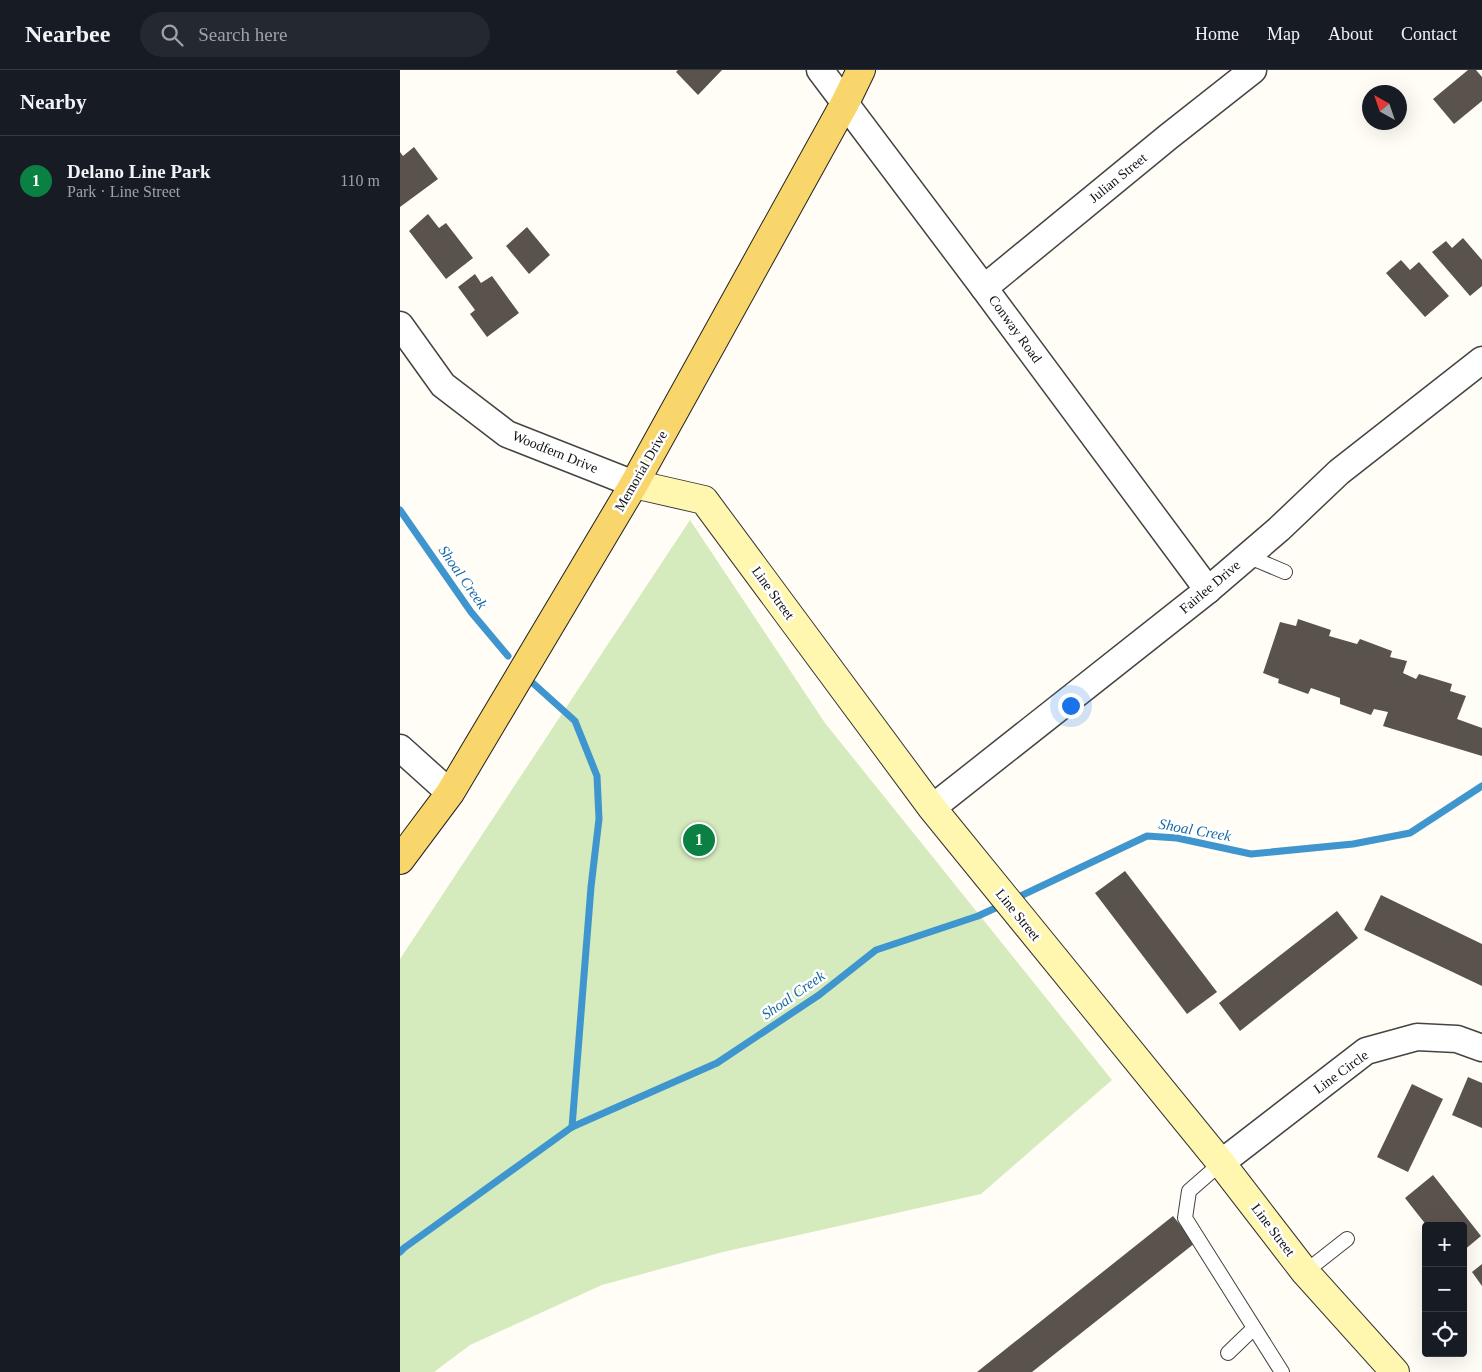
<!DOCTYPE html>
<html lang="en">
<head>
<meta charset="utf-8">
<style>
	body { margin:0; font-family:"Times New Roman",serif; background:#242831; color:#f1f3f6 }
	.controls { position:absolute; right:15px; bottom:15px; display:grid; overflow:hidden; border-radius:5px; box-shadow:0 5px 20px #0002 }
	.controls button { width:45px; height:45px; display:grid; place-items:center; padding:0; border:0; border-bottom:1px solid #363941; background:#171b24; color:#f1f3f6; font:25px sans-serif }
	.compass { position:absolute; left:962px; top:15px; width:45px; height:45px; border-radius:50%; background:#171b24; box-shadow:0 5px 20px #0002; rotate:320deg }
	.you { position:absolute; left:670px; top:635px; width:18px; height:18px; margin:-12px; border:4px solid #fff; border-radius:50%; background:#1a73e8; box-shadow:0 0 0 8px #1a73e833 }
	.badge { display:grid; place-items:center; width:32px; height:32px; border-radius:50%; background:#0b8043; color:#fff; font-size:16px; font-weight:700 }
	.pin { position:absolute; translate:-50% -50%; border:2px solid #fff; box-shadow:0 1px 5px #0006 }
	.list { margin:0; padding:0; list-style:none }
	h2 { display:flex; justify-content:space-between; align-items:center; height:65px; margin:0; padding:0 20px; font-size:21px }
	h2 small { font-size:16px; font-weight:400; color:#9ea1a6 }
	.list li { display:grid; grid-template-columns:32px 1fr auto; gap:15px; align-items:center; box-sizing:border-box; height:90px; padding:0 20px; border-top:1px solid #363941 }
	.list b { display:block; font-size:19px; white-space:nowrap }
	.list p { margin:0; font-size:16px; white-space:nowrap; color:#9ea1a6 }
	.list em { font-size:16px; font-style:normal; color:#9ea1a6 }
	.icon { flex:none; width:28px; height:28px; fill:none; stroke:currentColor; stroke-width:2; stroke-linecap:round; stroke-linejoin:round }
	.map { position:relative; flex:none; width:1082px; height:1302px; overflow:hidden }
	header { display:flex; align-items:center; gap:30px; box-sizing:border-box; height:70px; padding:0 25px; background:#171b24; border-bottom:1px solid #363941 }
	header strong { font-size:24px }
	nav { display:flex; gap:28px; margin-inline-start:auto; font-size:18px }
	.search { width:350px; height:45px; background:#242831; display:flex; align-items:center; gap:12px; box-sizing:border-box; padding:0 18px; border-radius:28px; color:#9ea1a6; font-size:19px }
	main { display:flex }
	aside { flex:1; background:#171b24 }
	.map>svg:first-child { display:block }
	.green { fill:#d5ebbd }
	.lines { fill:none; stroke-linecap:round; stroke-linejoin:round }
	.stream { stroke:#3f96cf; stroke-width:7 }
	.building { fill:#5a524d }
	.lane-casing { stroke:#444; stroke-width:16 }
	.street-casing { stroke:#444; stroke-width:29 }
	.secondary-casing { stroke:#333; stroke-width:30 }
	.primary-casing { stroke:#222; stroke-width:30 }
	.lane { stroke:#fff; stroke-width:14 }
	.street { stroke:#fff; stroke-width:26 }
	.secondary { stroke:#fff6b0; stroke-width:28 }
	.primary { stroke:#f9d66b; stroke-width:28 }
	.labels { text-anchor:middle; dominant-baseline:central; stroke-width:5; stroke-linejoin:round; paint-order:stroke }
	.street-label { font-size:14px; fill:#111; stroke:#fff }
	.water-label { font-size:15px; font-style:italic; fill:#1768a6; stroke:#fff }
</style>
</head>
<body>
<header>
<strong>Nearbee</strong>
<div class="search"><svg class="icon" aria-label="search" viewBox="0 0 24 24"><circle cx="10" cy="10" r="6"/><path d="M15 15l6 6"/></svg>Search here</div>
<nav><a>Home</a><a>Map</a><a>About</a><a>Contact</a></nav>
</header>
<main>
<aside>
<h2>Nearby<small></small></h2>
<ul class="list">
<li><span class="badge">1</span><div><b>Delano Line Park</b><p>Park · Line Street</p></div><em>110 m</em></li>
</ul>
</aside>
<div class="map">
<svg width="1082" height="1302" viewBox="0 0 1082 1302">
	<rect width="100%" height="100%" fill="#fffdf5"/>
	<polygon class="green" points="290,450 425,653 712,1010 581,1124 323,1182 202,1215 70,1275 34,1302 0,1302 0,889"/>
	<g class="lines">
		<g class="stream">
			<polyline points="0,440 71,542 108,586"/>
			<polyline points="125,606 175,651 197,706 199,749 191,817 172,1057"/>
			<polyline points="614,829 747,766 777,768 851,784 953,774 1010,763 1082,716"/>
			<polyline points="0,1182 4,1178 172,1057 317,993 419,925 476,880 578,846 602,835"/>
		</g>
	</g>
	<g class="building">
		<polygon points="278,0 322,0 298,25 276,2"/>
		<polygon points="1068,0 1076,0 1082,7 1082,31 1054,54 1033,29"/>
		<polygon points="14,77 38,109 0,137 0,82 3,86"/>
		<polygon points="28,144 39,158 46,153 73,188 46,209 9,161"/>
		<polygon points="127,157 150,185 129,204 106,176"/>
		<polygon points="1063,168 1082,190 1082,216 1070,226 1032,182 1046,171 1052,178"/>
		<polygon points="1001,190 1010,200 1019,192 1049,226 1025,247 986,203"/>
		<polygon points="75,204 81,213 92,206 119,243 87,267 70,244 75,240 58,217"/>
		<polygon points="898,549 931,560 929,566 957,574 960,569 992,581 990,587 1007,591 1003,603 1016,609 1019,604 1052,614 1050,621 1066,626 1057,649 1082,658 1082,686 983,656 988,642 974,639 971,645 940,634 940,628 911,618 908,624 878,613 879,609 863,603 880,552 896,556"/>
		<polygon points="725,801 817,922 787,944 695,823"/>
		<polygon points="981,825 1082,874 1082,916 964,860"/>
		<polygon points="937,841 958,868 840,961 819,933"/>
		<polygon points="1068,1007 1082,1013 1082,1058 1052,1045"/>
		<polygon points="1012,1014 1043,1029 1008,1102 977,1087"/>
		<polygon points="1033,1105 1081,1166 1063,1181 1063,1156 1027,1156 1005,1128"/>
		<polygon points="773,1146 795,1173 632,1302 577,1302"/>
		<polygon points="1082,1194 1082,1216 1072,1202"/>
	</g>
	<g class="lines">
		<g class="lane-casing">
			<g id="lane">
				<polyline points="847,486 885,502"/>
				<polyline points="821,1093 789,1121 785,1148 882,1302"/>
				<polyline points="905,1202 947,1169"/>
				<polyline points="828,1283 854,1258"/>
			</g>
		</g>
		<g class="street-casing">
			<g id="street">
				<polyline points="420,0 584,218 808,520"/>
				<polyline points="584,218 768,67 853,0"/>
				<polyline points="0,255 43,315 107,364 234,414"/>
				<polyline points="0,678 50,723"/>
				<polyline points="532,738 808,520 879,459 939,402 1082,290"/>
				<polyline points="821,1093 966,981 1017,967 1057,969 1082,978"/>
			</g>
		</g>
		<g class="secondary-casing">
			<polyline id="secondary" points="234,414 304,430 532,738 821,1093 905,1202 995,1302"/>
		</g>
		<g class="primary-casing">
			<polyline id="primary" points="0,790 50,723 234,414 445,33 461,0"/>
		</g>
		<use href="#lane" class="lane"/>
		<use href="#street" class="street"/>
		<use href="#secondary" class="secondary"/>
		<use href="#primary" class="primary"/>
	</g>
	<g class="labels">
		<g class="street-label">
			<text transform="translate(718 108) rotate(-39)">Julian Street</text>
			<text transform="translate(615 259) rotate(54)">Conway Road</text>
			<text transform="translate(155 382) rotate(22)">Woodfern Drive</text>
			<text transform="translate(241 401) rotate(-60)">Memorial Drive</text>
			<text transform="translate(810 517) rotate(-40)">Fairlee Drive</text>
			<text transform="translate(373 523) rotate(54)">Line Street</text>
			<text transform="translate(618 845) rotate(51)">Line Street</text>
			<text transform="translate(941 1002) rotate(-36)">Line Circle</text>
			<text transform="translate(873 1160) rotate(53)">Line Street</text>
		</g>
		<g class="water-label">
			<text transform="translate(63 507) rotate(55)">Shoal Creek</text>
			<text transform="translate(795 760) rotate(10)">Shoal Creek</text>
			<text transform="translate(393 925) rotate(-35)">Shoal Creek</text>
		</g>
	</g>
</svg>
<div class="controls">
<button>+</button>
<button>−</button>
<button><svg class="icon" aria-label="locate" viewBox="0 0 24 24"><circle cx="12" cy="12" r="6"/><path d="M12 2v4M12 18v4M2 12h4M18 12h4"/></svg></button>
</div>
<svg class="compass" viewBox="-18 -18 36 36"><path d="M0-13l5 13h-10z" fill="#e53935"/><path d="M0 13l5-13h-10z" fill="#9ea1a6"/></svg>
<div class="you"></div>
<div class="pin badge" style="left:299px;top:770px">1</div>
</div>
</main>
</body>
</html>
